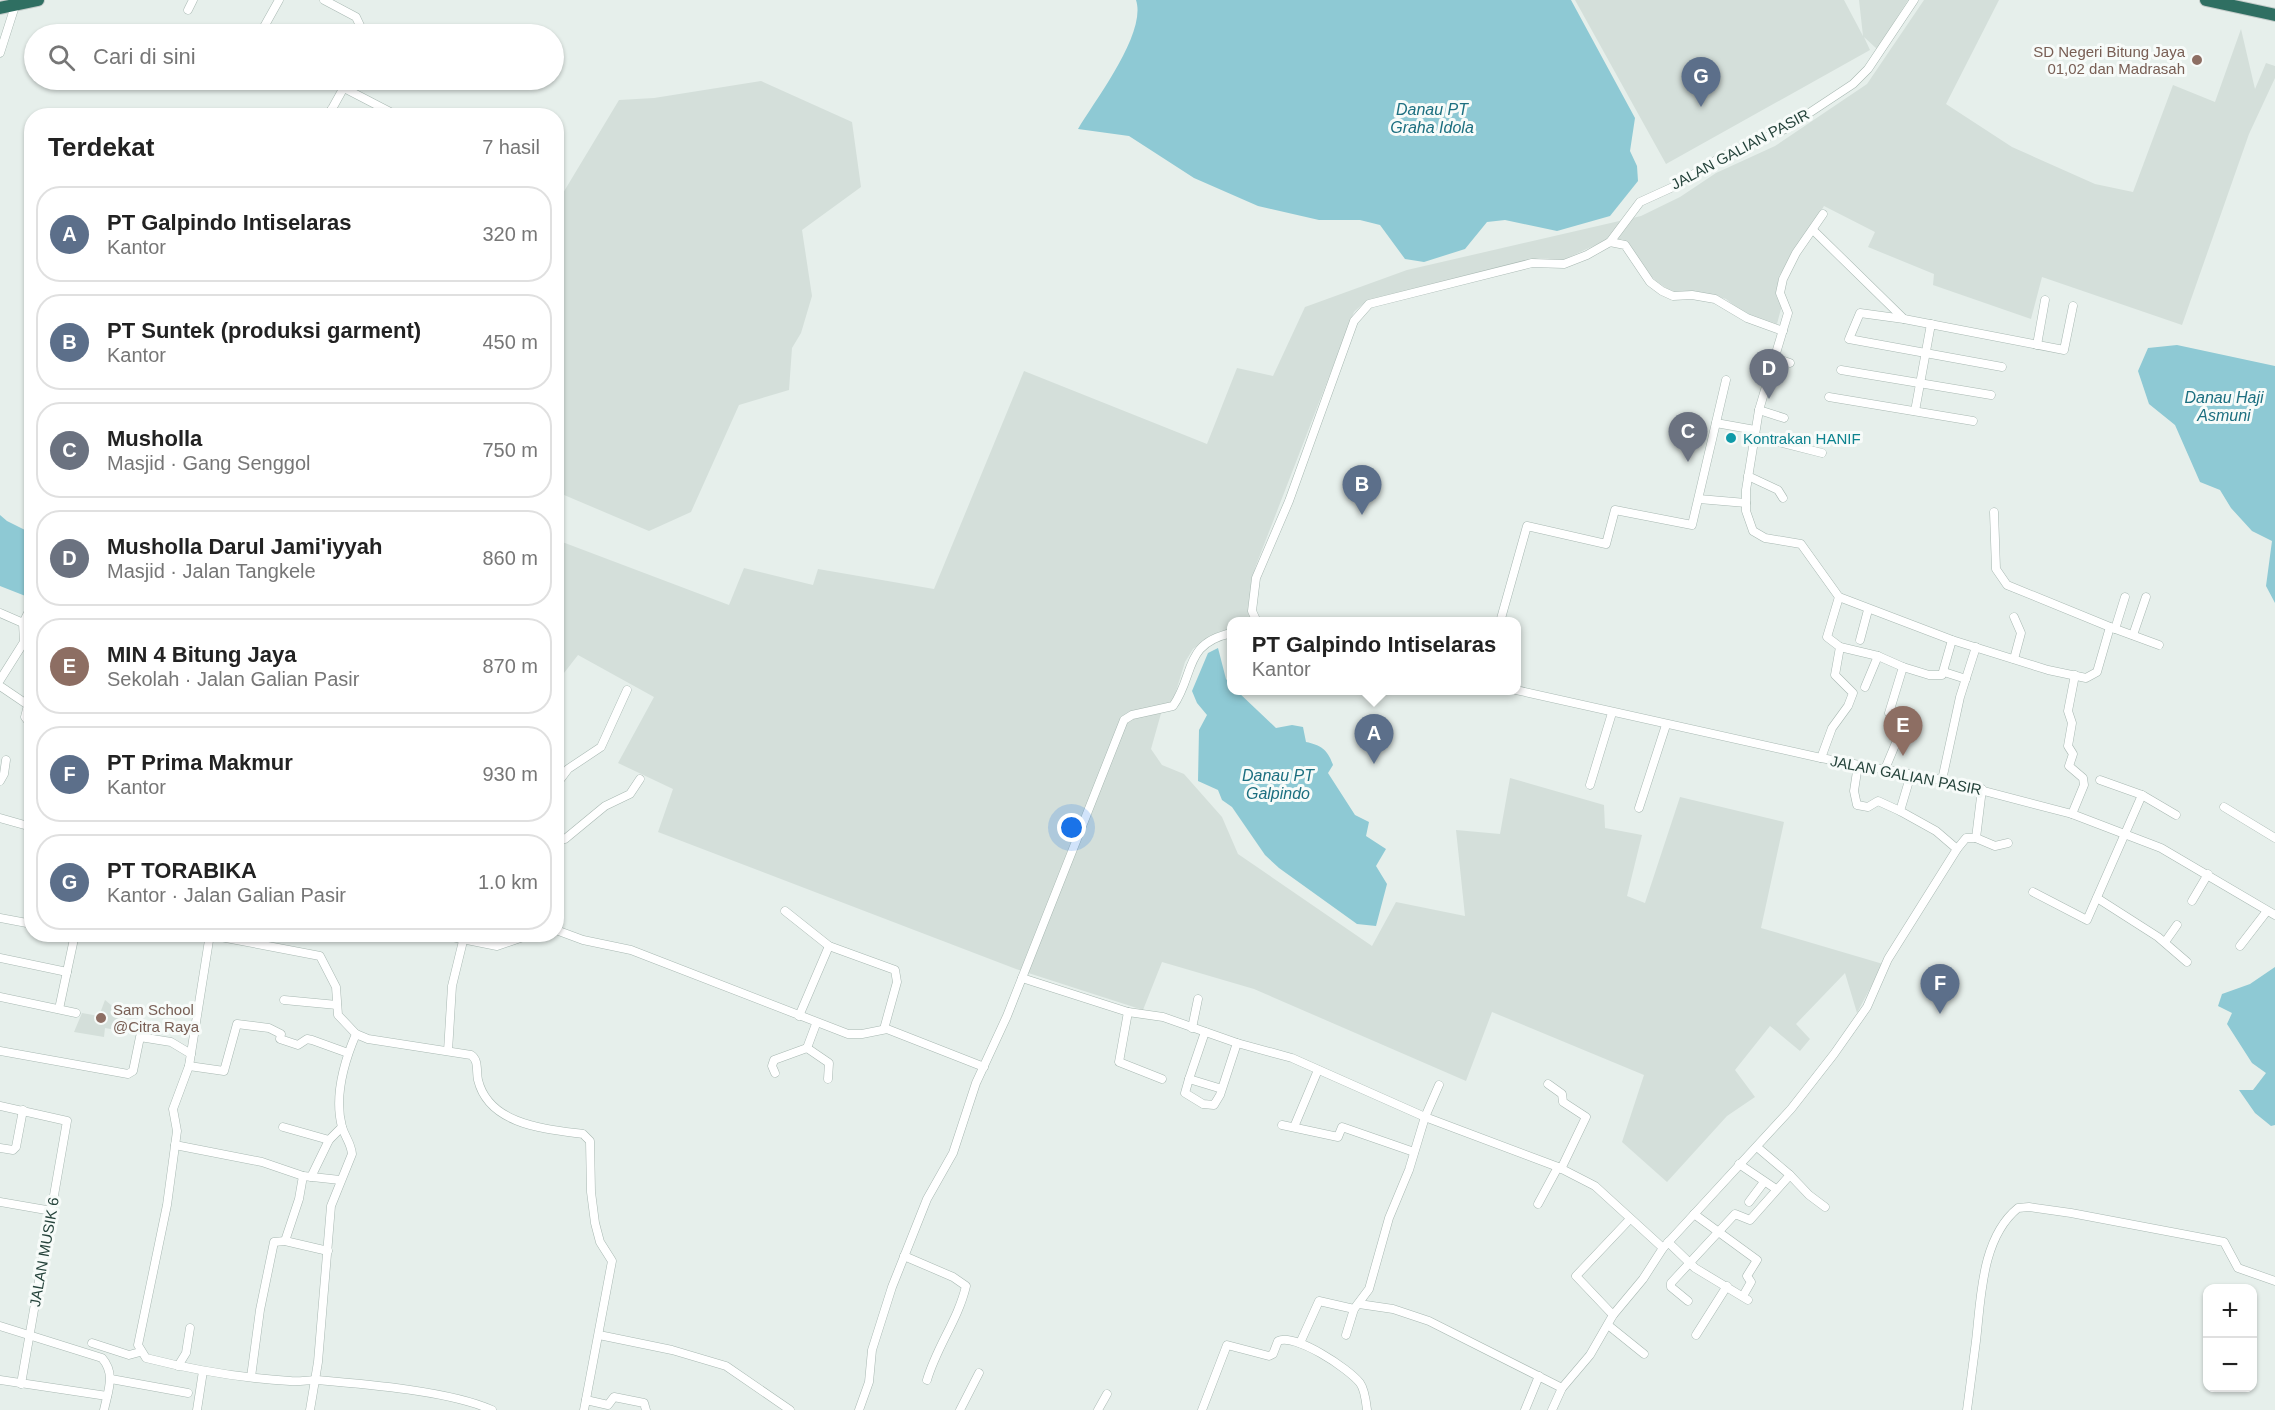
<!DOCTYPE html>
<html lang="id">
<head>
<meta charset="utf-8">
<style>
	body { margin:0; font-family:Helvetica,sans-serif; background:#f6f6f6; color:#222 }
	.controls { position:absolute; right:18px; bottom:18px; display:grid; overflow:hidden; border-radius:12px; box-shadow:0 2px 4px #0004 }
	.controls button { width:54px; height:54px; display:grid; place-items:center; padding:0; border:0; border-bottom:2px solid #e0e0e0; background:#fff; color:#222; font:30px sans-serif }
	.you { position:absolute; left:1072px; top:828px; width:21px; height:21px; margin:-15px; border:4px solid #fff; border-radius:50%; background:#1a73e8; box-shadow:0 0 0 9px #1a73e833 }
	.badge { display:grid; place-items:center; width:39px; height:39px; border-radius:50%; background:#804e3d; color:#fff; font-size:20px; font-weight:700 }
	.pin { position:absolute; translate:-50% -50px; filter:drop-shadow(0 2px 3px #0008) }
	.pin::after { content:''; position:absolute; top:32px; width:21px; height:18px; background:inherit; clip-path:polygon(0 0,100% 0,50% 100%) }
	.popup { position:absolute; left:1227px; top:617px; width:294px; height:78px; box-sizing:border-box; display:grid; place-content:center; border-radius:12px; background:#fff; filter:drop-shadow(0 2px 4px #0005); font-size:20px; white-space:nowrap; color:#767676 }
	.popup b { font-size:22px; color:#222 }
	.popup::after { content:''; position:absolute; left:50%; top:100%; margin-left:-12px; border:12px solid transparent; border-top-color:#fff }
	.list { margin:0; padding:0; list-style:none }
	h2 { display:flex; justify-content:space-between; align-items:center; height:78px; margin:0; padding:0 24px; font-size:26px }
	h2 small { font-size:20px; font-weight:400; color:#767676 }
	.list li { display:grid; grid-template-columns:39px 1fr auto; gap:18px; align-items:center; box-sizing:border-box; height:96px; margin:0 12px 12px; padding:0 12px; border:2px solid #e0e0e0; border-radius:24px }
	.list b { display:block; font-size:22px; white-space:nowrap }
	.list p { margin:0; font-size:20px; white-space:nowrap; color:#767676 }
	.list em { font-size:20px; font-style:normal; color:#767676 }
	.icon { flex:none; width:33px; height:33px; fill:none; stroke:currentColor; stroke-width:2; stroke-linecap:round; stroke-linejoin:round }
	.map { position:relative; flex:none; width:2275px; height:1410px; overflow:hidden }
	.search { position:absolute; background:#fff; box-shadow:0 2px 4px #0004; left:24px; top:24px; width:540px; height:66px; display:flex; align-items:center; gap:15px; box-sizing:border-box; padding:0 21px; border-radius:33px; color:#767676; font-size:22px }
	.panel { position:absolute; background:#fff; box-shadow:0 2px 4px #0004; left:24px; top:108px; width:540px; height:834px; border-radius:24px }
	.map>svg:first-child { display:block }
	.built { fill:#d4dfda }
	.water { fill:#8ec9d4 }
	.lines { fill:none; stroke-linecap:round; stroke-linejoin:round }
	.minor-casing { stroke:#a8b8b2; stroke-width:9 }
	.highway-casing { stroke:#c2cac8; stroke-width:14 }
	.minor { stroke:#fff; stroke-width:8 }
	.highway { stroke:#2f6f62; stroke-width:12 }
	.education-dot { fill:#8d6e63; stroke:#f7fbf9; stroke-width:2 }
	.culture-dot { fill:#0f9aa8; stroke:#f7fbf9; stroke-width:2 }
	.labels { text-anchor:middle; dominant-baseline:central; stroke-width:6; stroke-linejoin:round; paint-order:stroke }
	.education-label { font-size:15px; fill:#785e54; stroke:#f7fbf9; text-anchor:end }
	.street-label { font-size:15px; fill:#24423a; stroke:#f7fbf9 }
	.culture-label { font-size:15px; fill:#0d838f; stroke:#f7fbf9; text-anchor:start }
	.water-label { font-size:16px; font-style:italic; fill:#1c6f80; stroke:#f7fbf9 }
</style>
</head>
<body>
<div class="map">
<svg width="2275" height="1410" viewBox="0 0 2275 1410">
	<rect width="100%" height="100%" fill="#e6efeb"/>
	<g class="built">
		<polygon points="1575,0 1844,0 1863,36 1859,0 1908,0 1877,49 1864,37 1870,50 1666,164"/>
		<polygon points="1924,0 1999,0 1946,104 2012,147 2095,184 2133,192 2173,85 2215,102 2241,29 2255,89 2266,63 2275,66 2275,78 2249,134 2182,325 2042,277 2031,319 1933,285 1934,274 1868,247 1875,232 1824,206 1779,276 1776,296 1782,305 1777,324 1741,311 1726,299 1708,294 1675,294 1656,281 1645,270 1631,246 1622,239 1602,242 1563,260 1539,258 1366,301 1354,312 1255,568 1251,590 1252,621 1232,622 1231,629 1218,632 1193,649 1185,662 1173,701 1162,710 1151,749 1162,765 1184,774 1222,817 1238,854 1372,946 1396,902 1465,916 1456,830 1500,834 1510,778 1604,805 1605,828 1642,835 1627,896 1645,903 1680,797 1784,822 1761,928 1883,964 1857,1013 1845,973 1796,1024 1810,1039 1800,1051 1770,1026 1735,1070 1755,1097 1727,1116 1667,1182 1622,1142 1644,1075 1492,1012 1466,1081 1254,989 1162,962 1143,1010 1016,969 658,832 673,789 618,763 654,697 578,655 557,682 557,540 729,605 744,568 813,585 818,569 934,589 1024,371 1207,444 1237,368 1273,376 1305,307 1407,270 1641,216 1680,197 1716,173 1775,146 1867,84"/>
		<polygon points="761,81 852,122 861,187 802,230 812,296 801,333 792,348 789,390 739,405 691,512 649,531 557,492 557,203 619,100 654,98"/>
		<polygon points="105,1000 122,1014 121,1031 105,1028 104,1037 74,1032 82,1013 99,1016"/>
	</g>
	<g class="water">
		<path d="M 1136,0 L 1571,0 L 1635,118 L 1630,151 L 1637,166 L 1638,181 L 1610,216 L 1557,231 L 1505,220 L 1487,222 L 1465,249 L 1424,262 L 1405,259 L 1380,225 L 1360,220 L 1319,220 L 1258,206 L 1194,178 L 1129,136 L 1078,129 C 1096,99 1147,33 1136,0 Z"/>
		<polygon points="2177,345 2275,366 2275,603 2266,586 2272,541 2252,531 2231,508 2220,490 2200,482 2175,425 2149,404 2138,371 2148,348"/>
		<polygon points="0,515 7,521 31,533 31,589 28,597 0,586"/>
		<path d="M 1218,648 L 1226,679 L 1231,685 L 1232,690 L 1237,691 L 1276,728 L 1292,725 L 1303,727 L 1306,742 C 1321,745 1328,750 1333,765 L 1328,773 L 1355,815 L 1369,822 L 1366,836 L 1386,849 L 1376,866 L 1387,884 L 1376,926 L 1357,924 L 1279,868 L 1265,855 L 1232,807 L 1222,800 L 1218,790 L 1198,781 L 1199,730 L 1207,715 L 1197,703 L 1192,691 L 1208,653 Z"/>
		<polygon points="2275,967 2275,1125 2271,1126 2255,1113 2239,1090 2253,1090 2266,1073 2252,1063 2227,1024 2232,1013 2218,1006 2222,994 2250,984"/>
	</g>
	<g class="lines">
		<g class="minor-casing">
			<g id="minor">
				<polyline points="324,0 356,17 364,34"/>
				<polyline points="188,10 193,0"/>
				<polyline points="306,29 318,34"/>
				<polyline points="260,34 279,0"/>
				<polyline points="0,53 15,6"/>
				<polyline points="402,80 403,80"/>
				<polyline points="344,88 398,116"/>
				<polyline points="331,110 342,116"/>
				<polyline points="328,116 348,80"/>
				<polyline points="1813,230 1904,319 2064,350 2073,306"/>
				<polyline points="1610,242 1640,202 1673,187 1723,156 1785,129 1853,84 1868,69 1914,0"/>
				<polyline points="1904,319 1860,313 1849,339 2002,367"/>
				<polyline points="2037,345 2045,300"/>
				<polyline points="1775,358 1790,363"/>
				<polyline points="1841,370 1991,395"/>
				<polyline points="1829,397 1973,421"/>
				<polyline points="1759,410 1784,418"/>
				<polyline points="1915,411 1931,324"/>
				<polyline points="1716,423 1755,430"/>
				<polyline points="1755,436 1822,453"/>
				<polyline points="1748,476 1778,490 1783,498"/>
				<polyline points="1699,499 1746,503"/>
				<polyline points="1994,512 1996,569 2007,585 2110,627"/>
				<polyline points="1839,597 1952,640 2048,670 2086,678 2097,672 2110,627 2159,645"/>
				<polyline points="0,613 23,623"/>
				<polyline points="1257,622 1252,611 1256,578 1289,501 1354,321 1369,304 1532,263 1564,264 1587,255 1610,242 1625,245 1650,282 1662,291 1673,296 1692,295 1715,299 1747,318 1783,331"/>
				<polyline points="1500,622 1527,526 1606,544 1615,510 1692,525 1726,380"/>
				<polyline points="2115,629 2125,597"/>
				<polyline points="2133,635 2146,597"/>
				<polyline points="1860,640 1868,610"/>
				<polyline points="1840,647 1878,656 1903,667 1889,713 1902,722 1903,726 1885,769"/>
				<polyline points="2014,659 2021,633 2014,617"/>
				<polyline points="1903,667 1929,675 1942,675 1952,640"/>
				<polyline points="1944,672 1966,679"/>
				<polyline points="0,680 24,642 23,623 32,605"/>
				<polyline points="0,686 28,705 25,717 32,726"/>
				<polyline points="1865,687 1878,656"/>
				<polyline points="1516,690 1821,758 1942,780 2072,814 2161,848 2275,915"/>
				<polyline points="1821,758 1832,728 1848,706 1853,693 1835,675 1840,647 1827,637 1839,597 1801,544 1765,538 1753,531 1746,511 1746,490 1759,410 1788,313 1780,293 1783,279 1796,253 1823,214"/>
				<polyline points="1858,765 1854,791 1857,805 1868,807 1878,801 1900,811"/>
				<polyline points="1911,774 1900,811 1936,831 1957,849"/>
				<polyline points="1942,780 1960,697 1976,647"/>
				<polyline points="0,781 4,774 6,760"/>
				<polyline points="556,785 568,769 601,747 627,690"/>
				<polyline points="1590,785 1612,713"/>
				<polyline points="2142,795 2176,815"/>
				<polyline points="32,800 28,826 32,826"/>
				<polyline points="2224,807 2275,838"/>
				<polyline points="1639,808 1666,725"/>
				<polyline points="2072,814 2084,785 2083,778 2069,766 2073,754 2068,746 2072,723 2068,711 2075,675"/>
				<polyline points="0,818 28,826"/>
				<polyline points="556,838 565,839 605,806 630,794 640,779"/>
				<polyline points="1976,838 1995,846 2008,843"/>
				<polyline points="2033,892 2087,920 2142,795 2100,780"/>
				<polyline points="2097,898 2158,937 2187,962"/>
				<polyline points="2192,901 2208,874"/>
				<polyline points="785,911 829,946 895,970 897,982 884,1029"/>
				<polyline points="0,918 32,924"/>
				<polyline points="556,930 583,940 631,950 848,1034 862,1034 887,1029 984,1067"/>
				<path d="M 210,934 L 189,1066 L 173,1109 L 177,1131 L 167,1205 L 138,1345 L 146,1358 C 193,1370 241,1378 290,1381 C 299,1382 308,1380 317,1380 C 364,1384 450,1391 492,1410"/>
				<polyline points="437,934 497,946 532,934"/>
				<path d="M 210,935 L 320,956 L 336,987 L 338,1015 L 356,1034 C 344,1062 334,1097 342,1127 C 345,1137 351,1143 352,1154 L 331,1206 L 318,1362 L 310,1410"/>
				<polyline points="2165,942 2177,925"/>
				<polyline points="2240,946 2267,911"/>
				<polyline points="0,958 67,972"/>
				<polyline points="1022,978 1128,1012 1163,1017 1237,1043 1292,1058 1425,1117 1558,1167 1595,1186 1663,1248"/>
				<polyline points="0,997 76,1013"/>
				<polyline points="284,1000 337,1005"/>
				<polyline points="59,1009 75,934"/>
				<polyline points="1128,1012 1119,1062 1162,1079"/>
				<polyline points="799,1016 829,946"/>
				<polyline points="1192,1028 1198,999"/>
				<path d="M 356,1034 L 368,1039 L 471,1055 C 479,1060 476,1071 478,1080 C 489,1125 545,1129 583,1134 L 590,1141 L 591,1192 L 595,1223 L 600,1242 L 612,1261 L 584,1410"/>
				<polyline points="807,1048 829,1063 828,1079"/>
				<polyline points="0,1051 128,1074 133,1071 140,1037 171,1042 191,1054"/>
				<polyline points="448,1051 452,986 463,941"/>
				<polyline points="189,1066 224,1071 237,1024 269,1028 281,1034 280,1039 298,1045 307,1039 312,1040 348,1053"/>
				<polyline points="775,1073 772,1066 774,1060 807,1048 816,1024"/>
				<polyline points="1189,1079 1205,1032"/>
				<polyline points="1548,1084 1562,1094 1563,1102 1586,1117 1561,1169"/>
				<polyline points="1222,1089 1189,1079 1185,1093 1203,1104 1214,1105 1220,1095 1237,1043"/>
				<polyline points="0,1106 67,1121 21,1384"/>
				<polyline points="1282,1125 1338,1137 1342,1127 1414,1152"/>
				<polyline points="283,1127 329,1140"/>
				<polyline points="1294,1127 1318,1070"/>
				<polyline points="175,1145 262,1162 303,1176 340,1180"/>
				<polyline points="1757,1147 1790,1175"/>
				<polyline points="0,1148 13,1150 16,1147 23,1110"/>
				<polyline points="1739,1164 1776,1189"/>
				<polyline points="311,1177 329,1140 342,1127"/>
				<polyline points="0,1202 52,1211"/>
				<polyline points="1749,1202 1764,1182"/>
				<polyline points="1538,1204 1558,1167"/>
				<polyline points="1694,1214 1757,1260 1747,1276 1751,1282 1743,1296"/>
				<polyline points="285,1241 299,1199 303,1176"/>
				<polyline points="1668,1242 1695,1268 1748,1300"/>
				<path d="M 904,1256 L 953,1277 L 966,1286 C 958,1320 937,1346 927,1380"/>
				<polyline points="1688,1301 1671,1287 1671,1283 1735,1214 1750,1220 1790,1175 1809,1195 1825,1207"/>
				<polyline points="1359,1304 1393,1309 1429,1321 1562,1388"/>
				<polyline points="1613,1315 1576,1276 1630,1219"/>
				<polyline points="1608,1325 1644,1354"/>
				<path d="M 0,1326 L 102,1358 C 116,1374 108,1391 104,1410"/>
				<polyline points="599,1335 672,1350 726,1366 790,1410"/>
				<polyline points="1346,1335 1354,1309"/>
				<polyline points="1696,1335 1727,1286"/>
				<polyline points="92,1343 129,1355 140,1352"/>
				<polyline points="1300,1343 1319,1301 1354,1309 1369,1289 1389,1218 1409,1170 1425,1117 1439,1085"/>
				<polyline points="178,1366 186,1353 190,1328"/>
				<polyline points="251,1377 260,1310 274,1242 285,1241 328,1251"/>
				<polyline points="111,1379 188,1393"/>
				<polyline points="0,1380 107,1396"/>
				<polyline points="586,1400 608,1405 614,1397 644,1403 646,1410"/>
				<polyline points="197,1410 203,1371"/>
				<path d="M 859,1410 L 869,1382 L 872,1350 L 892,1287 L 927,1199 L 953,1153 L 976,1083 L 1007,1016 L 1124,720 L 1132,715 L 1173,706 C 1195,675 1183,643 1232,633"/>
				<polyline points="960,1410 979,1373"/>
				<polyline points="1098,1410 1107,1394"/>
				<path d="M 1202,1410 L 1227,1345 L 1269,1356 L 1273,1354 L 1278,1341 C 1295,1333 1348,1368 1360,1383 C 1365,1390 1366,1401 1367,1410"/>
				<polyline points="1525,1410 1539,1376"/>
				<polyline points="1552,1410 1562,1388 1590,1355 1613,1315 1643,1279 1663,1248 1791,1109 1834,1054 1867,1007 1888,959 1957,849 1966,838 1976,838 1982,789"/>
				<path d="M 1967,1410 C 1970,1387 1973,1364 1976,1341 C 1981,1299 1981,1238 2018,1208 L 2029,1207 L 2071,1213 L 2224,1242 L 2238,1268 L 2275,1281"/>
			</g>
		</g>
		<g class="highway-casing">
			<g id="highway">
				<polyline points="2206,0 2275,15"/>
				<polyline points="0,8 38,0"/>
			</g>
		</g>
		<use href="#minor" class="minor"/>
		<use href="#highway" class="highway"/>
	</g>
	<g class="education-dot">
		<circle cx="2197" cy="60" r="6"/>
		<circle cx="101" cy="1018" r="6"/>
	</g>
	<circle class="culture-dot" cx="1731" cy="438" r="6"/>
	<g class="labels">
		<g class="education-label">
			<text x="2185" y="51">SD Negeri Bitung Jaya<tspan x="2185" dy="17">01,02 dan Madrasah</tspan></text>
			<text x="113" y="1009" text-anchor="start">Sam School<tspan x="113" dy="17">@Citra Raya</tspan></text>
		</g>
		<g class="street-label">
			<text transform="translate(1740 149) rotate(-28)">JALAN GALIAN PASIR</text>
			<text transform="translate(1906 775) rotate(11)">JALAN GALIAN PASIR</text>
			<text transform="translate(44 1252) rotate(-80)">JALAN MUSIK 6</text>
		</g>
		<g class="culture-label">
			<text x="1743" y="438">Kontrakan HANIF</text>
		</g>
		<g class="water-label">
			<text x="1432" y="109">Danau PT<tspan x="1432" dy="18">Graha Idola</tspan></text>
			<text x="2224" y="397">Danau Haji<tspan x="2224" dy="18">Asmuni</tspan></text>
			<text x="1278" y="775">Danau PT<tspan x="1278" dy="18">Galpindo</tspan></text>
		</g>
	</g>
</svg>
<div class="controls">
<button>+</button>
<button>−</button>
</div>
<div class="you"></div>
<div class="pin badge" style="left:1374px;top:764px;background:#5c6f8a">A</div>
<div class="popup"><b>PT Galpindo Intiselaras</b>Kantor</div>
<div class="pin badge" style="left:1362px;top:515px;background:#5c6f8a">B</div>
<div class="pin badge" style="left:1688px;top:462px;background:#6b7280">C</div>
<div class="pin badge" style="left:1769px;top:399px;background:#6b7280">D</div>
<div class="pin badge" style="left:1903px;top:756px;background:#8d6e63">E</div>
<div class="pin badge" style="left:1940px;top:1014px;background:#5c6f8a">F</div>
<div class="pin badge" style="left:1701px;top:107px;background:#5c6f8a">G</div>
<div class="search"><svg class="icon" aria-label="search" viewBox="0 0 24 24"><circle cx="10" cy="10" r="6"/><path d="M15 15l6 6"/></svg>Cari di sini</div>
<section class="panel">
<h2>Terdekat<small>7 hasil</small></h2>
<ul class="list">
<li><span class="badge" style="background:#5c6f8a">A</span><div><b>PT Galpindo Intiselaras</b><p>Kantor</p></div><em>320 m</em></li>
<li><span class="badge" style="background:#5c6f8a">B</span><div><b>PT Suntek (produksi garment)</b><p>Kantor</p></div><em>450 m</em></li>
<li><span class="badge" style="background:#6b7280">C</span><div><b>Musholla</b><p>Masjid · Gang Senggol</p></div><em>750 m</em></li>
<li><span class="badge" style="background:#6b7280">D</span><div><b>Musholla Darul Jami'iyyah</b><p>Masjid · Jalan Tangkele</p></div><em>860 m</em></li>
<li><span class="badge" style="background:#8d6e63">E</span><div><b>MIN 4 Bitung Jaya</b><p>Sekolah · Jalan Galian Pasir</p></div><em>870 m</em></li>
<li><span class="badge" style="background:#5c6f8a">F</span><div><b>PT Prima Makmur</b><p>Kantor</p></div><em>930 m</em></li>
<li><span class="badge" style="background:#5c6f8a">G</span><div><b>PT TORABIKA</b><p>Kantor · Jalan Galian Pasir</p></div><em>1.0 km</em></li>
</ul>
</section>
</div>
</body>
</html>
